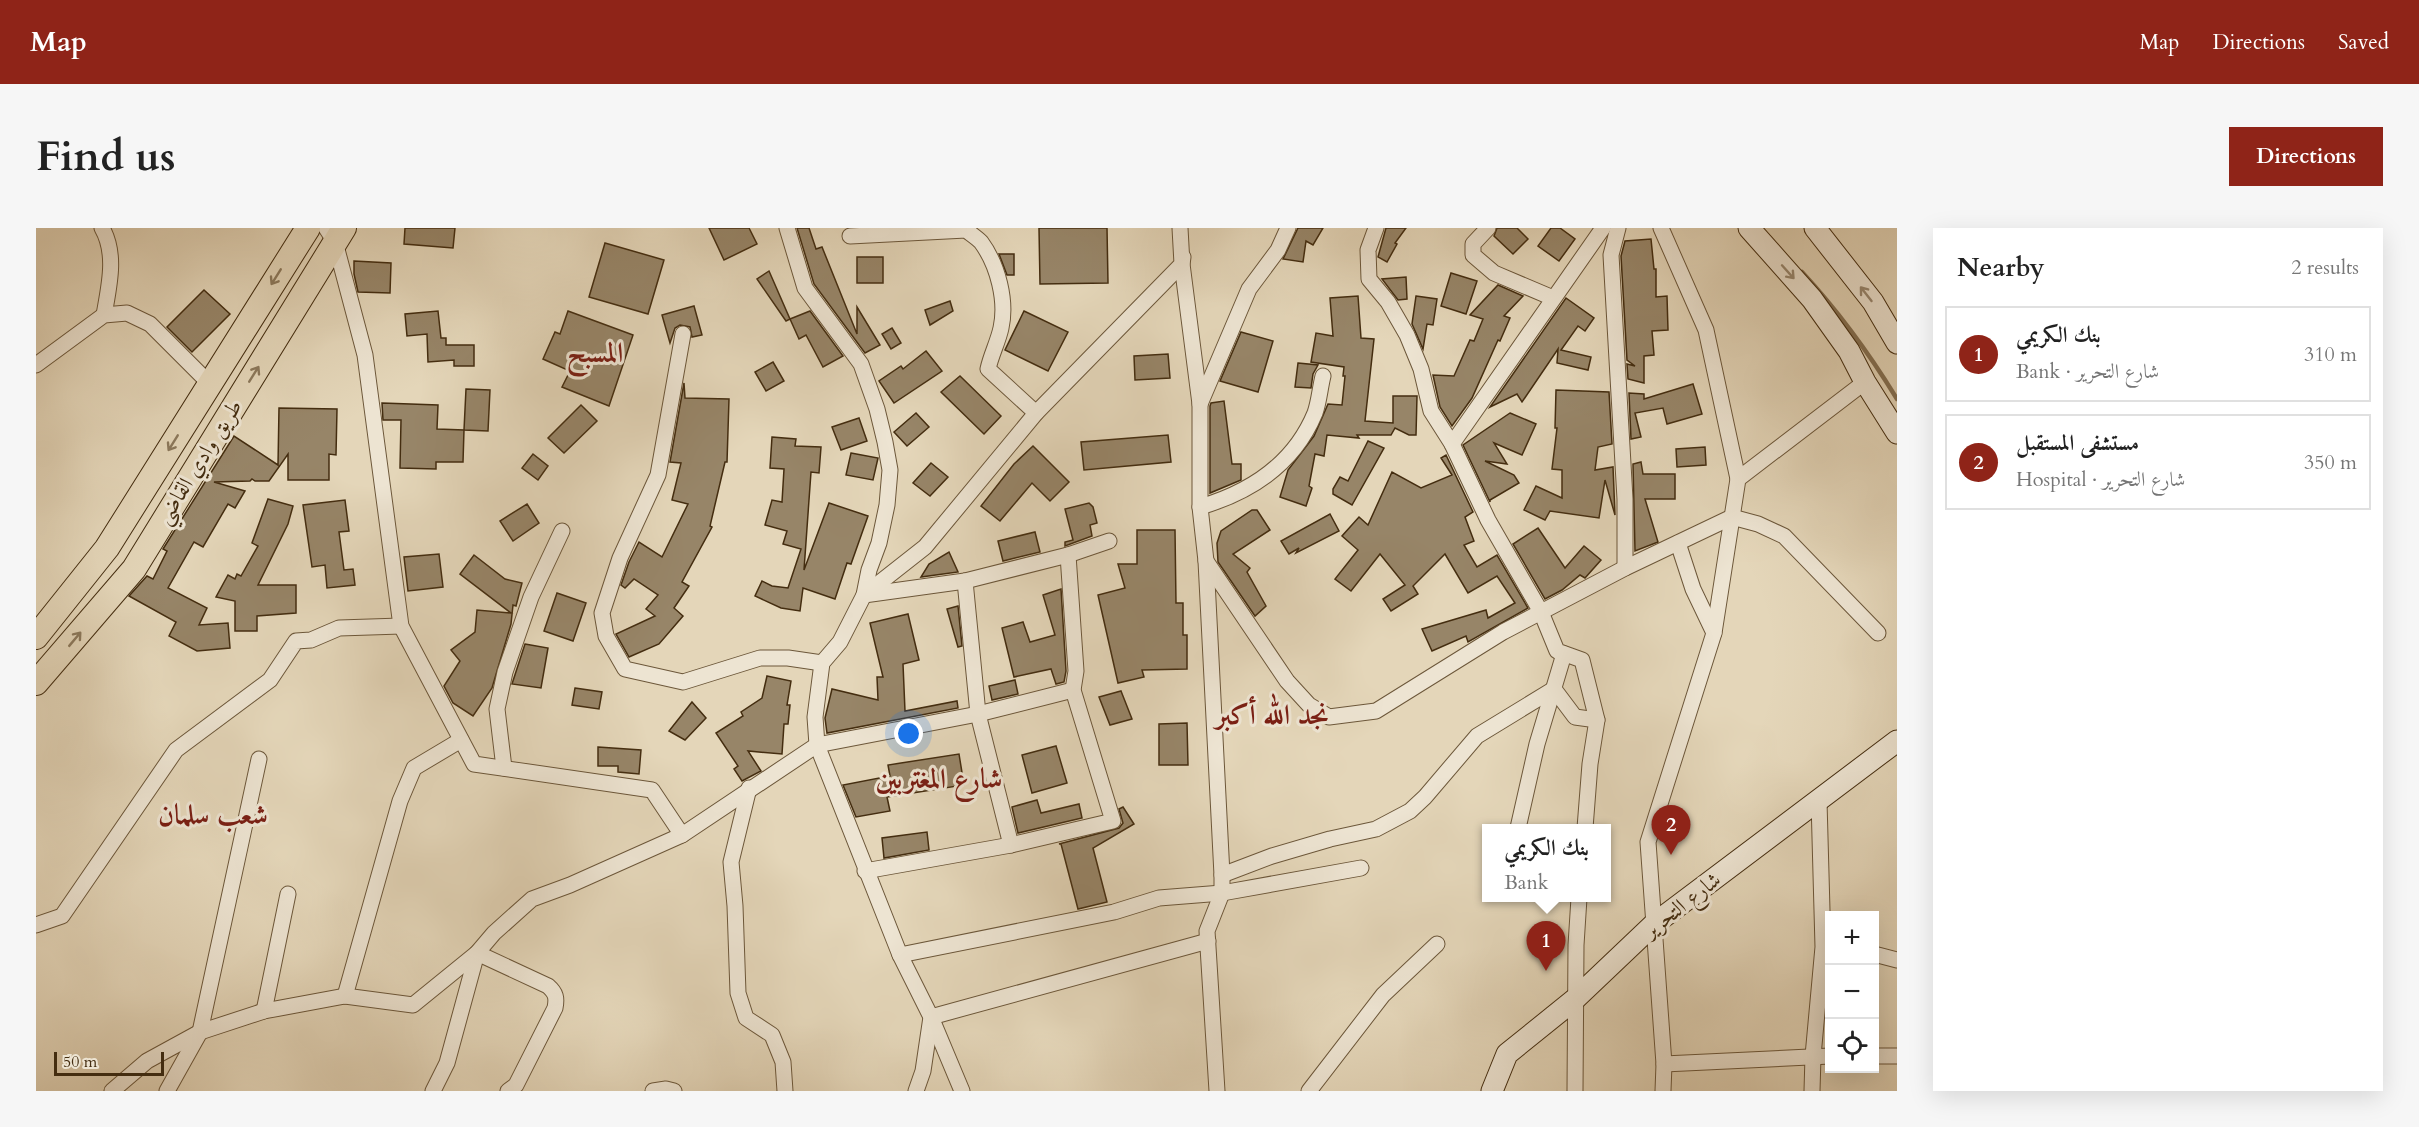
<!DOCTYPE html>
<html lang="en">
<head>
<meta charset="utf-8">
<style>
	body { margin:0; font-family:Cardo,Amiri,serif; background:#f6f6f6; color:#222 }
	.controls { position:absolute; right:18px; bottom:18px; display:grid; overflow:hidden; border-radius:0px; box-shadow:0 6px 24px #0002 }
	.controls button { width:54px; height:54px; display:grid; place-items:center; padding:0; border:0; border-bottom:2px solid #e0e0e0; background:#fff; color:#222; font:30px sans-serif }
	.scale { position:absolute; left:18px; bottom:15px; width:110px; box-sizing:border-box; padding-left:6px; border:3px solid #442d10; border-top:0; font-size:16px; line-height:21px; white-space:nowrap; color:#442d10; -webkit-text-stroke:4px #ede4d2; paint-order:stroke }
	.you { position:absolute; left:873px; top:506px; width:21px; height:21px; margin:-15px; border:4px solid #fff; border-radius:50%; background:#1a73e8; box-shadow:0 0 0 9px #1a73e833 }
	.badge { display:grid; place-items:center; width:39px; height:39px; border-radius:50%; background:#8f2418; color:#fff; font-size:20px; font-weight:700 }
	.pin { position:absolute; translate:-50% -50px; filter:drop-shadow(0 2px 3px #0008) }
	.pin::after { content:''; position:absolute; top:32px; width:21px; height:18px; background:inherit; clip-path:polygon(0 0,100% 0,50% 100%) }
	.popup { position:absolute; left:1446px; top:596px; width:129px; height:78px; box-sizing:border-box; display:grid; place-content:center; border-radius:0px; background:#fff; filter:drop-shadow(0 2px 4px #0005); font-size:20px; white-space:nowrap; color:#767676 }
	.popup b { font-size:22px; color:#222 }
	.popup::after { content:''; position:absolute; left:50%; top:100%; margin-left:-12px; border:12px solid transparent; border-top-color:#fff }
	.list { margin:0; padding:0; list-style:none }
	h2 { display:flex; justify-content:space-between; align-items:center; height:78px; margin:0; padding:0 24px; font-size:26px }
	h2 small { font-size:20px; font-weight:400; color:#767676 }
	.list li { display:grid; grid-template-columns:39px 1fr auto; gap:18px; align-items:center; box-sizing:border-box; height:96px; margin:0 12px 12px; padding:0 12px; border:2px solid #e0e0e0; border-radius:0px }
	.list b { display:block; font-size:22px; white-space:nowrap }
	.list p { margin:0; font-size:20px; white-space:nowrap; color:#767676 }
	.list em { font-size:20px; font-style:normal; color:#767676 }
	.icon { flex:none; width:33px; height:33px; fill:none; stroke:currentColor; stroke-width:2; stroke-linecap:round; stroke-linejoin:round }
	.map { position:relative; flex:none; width:1861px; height:863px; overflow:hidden; border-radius:0px }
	header { display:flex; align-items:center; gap:36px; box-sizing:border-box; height:84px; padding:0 30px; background:#8f2418; color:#fff }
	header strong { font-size:28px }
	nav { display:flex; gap:33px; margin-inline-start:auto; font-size:21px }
	.intro { display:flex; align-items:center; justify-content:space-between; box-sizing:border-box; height:144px; padding:0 36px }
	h1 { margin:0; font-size:42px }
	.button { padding:15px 27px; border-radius:0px; background:#8f2418; color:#fff; font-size:21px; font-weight:700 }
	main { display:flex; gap:36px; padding:0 36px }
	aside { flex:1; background:#fff; border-radius:0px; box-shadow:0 6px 24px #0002 }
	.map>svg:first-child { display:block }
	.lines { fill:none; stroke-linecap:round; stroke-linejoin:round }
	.stream { stroke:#847053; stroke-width:4.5 }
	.building { fill:#978568; stroke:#442d10; stroke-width:1.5 }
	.minor-casing { stroke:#6c573a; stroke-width:17 }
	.secondary-casing { stroke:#442d10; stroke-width:23 }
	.primary-casing { stroke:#442d10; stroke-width:26 }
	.minor { stroke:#ede4d2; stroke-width:15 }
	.secondary { stroke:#ede4d2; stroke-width:21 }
	.primary { stroke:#e4d6b9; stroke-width:24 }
	.oneway { stroke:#988871 }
	.oneway2 { stroke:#8c795c }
	.labels { text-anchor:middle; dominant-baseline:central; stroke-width:6; stroke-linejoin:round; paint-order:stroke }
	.street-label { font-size:22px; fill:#442d10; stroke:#ede4d2 }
	.district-label { font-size:28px; font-weight:bold; fill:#7a1f14; stroke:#ede4d2 }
</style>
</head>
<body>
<header>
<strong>Map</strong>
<nav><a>Map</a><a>Directions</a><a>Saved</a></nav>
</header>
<div class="intro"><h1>Find us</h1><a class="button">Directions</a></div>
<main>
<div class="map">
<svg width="1861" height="863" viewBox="0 0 1861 863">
	<rect width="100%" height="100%" fill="#e4d6b9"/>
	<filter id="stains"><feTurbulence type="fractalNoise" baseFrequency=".00333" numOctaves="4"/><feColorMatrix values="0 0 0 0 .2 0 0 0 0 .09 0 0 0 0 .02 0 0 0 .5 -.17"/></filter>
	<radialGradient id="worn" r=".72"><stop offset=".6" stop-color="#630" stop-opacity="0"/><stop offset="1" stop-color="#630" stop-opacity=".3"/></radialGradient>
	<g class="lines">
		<path class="stream" d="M 1766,44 C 1802,83 1833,125 1861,171"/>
	</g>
	<g class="building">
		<polygon points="369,0 419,0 417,20 368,16"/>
		<polygon points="673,0 713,0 721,16 688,32"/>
		<polygon points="761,0 773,0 780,21 786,19 821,106 821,79 844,117 829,125 778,56"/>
		<polygon points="1003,0 1071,0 1072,55 1004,56"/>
		<polygon points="1262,0 1287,0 1277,17 1270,13 1267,34 1247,31"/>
		<polygon points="1350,0 1370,0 1359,15 1361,16 1351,34 1342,29"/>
		<polygon points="1461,0 1481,0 1492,11 1477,26 1458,8"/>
		<polygon points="1515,0 1524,0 1539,11 1523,33 1502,18"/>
		<polygon points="1615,11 1618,41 1620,41 1620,69 1631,68 1632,102 1616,103 1618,127 1608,128 1608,155 1592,151 1591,136 1599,138 1591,132 1585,28 1589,13"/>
		<polygon points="569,15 628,32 612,86 553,69"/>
		<polygon points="963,26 978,26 978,47 971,47"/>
		<rect x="821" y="29" width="26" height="26"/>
		<polygon points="318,33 355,35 354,65 322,64 318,46"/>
		<polygon points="733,43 754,91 774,83 807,128 787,139 770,107 763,111 754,91 750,93 721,51"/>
		<polygon points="1415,45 1441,53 1430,86 1405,78"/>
		<polygon points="1370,49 1371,71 1362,72 1346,51"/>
		<polygon points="1462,57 1487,68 1468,88 1474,90 1464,113 1462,112 1436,170 1416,198 1404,179 1397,147 1418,148 1434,112 1438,113 1447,91 1434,87"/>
		<polygon points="168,62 194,86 156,124 131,99"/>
		<polygon points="1322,68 1325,110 1338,111 1329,193 1357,195 1357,168 1381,168 1380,207 1373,207 1359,200 1355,207 1321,207 1323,210 1291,207 1288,228 1279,226 1273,258 1276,260 1270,278 1244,269 1252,242 1278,208 1292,176 1306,177 1309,148 1307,148 1308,139 1275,134 1280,105 1297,108 1294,70"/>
		<polygon points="1380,68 1401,71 1397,97 1391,96 1387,121 1376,96"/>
		<polygon points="1530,70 1558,90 1549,103 1542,98 1525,122 1555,129 1552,142 1521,135 1522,121 1486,174 1481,166 1454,179"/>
		<polygon points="914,73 917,83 894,97 889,82"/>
		<polygon points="658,78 666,107 656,109 654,99 644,97 639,100 634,115 626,87"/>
		<polygon points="402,83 405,110 410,110 410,117 438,117 438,138 418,138 418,132 392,134 391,106 371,108 369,86"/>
		<polygon points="532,83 597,107 573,178 526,159 534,143 507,131 519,104 524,106"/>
		<polygon points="988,83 1032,104 1012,143 969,122"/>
		<polygon points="856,100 865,115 855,121 846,106"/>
		<polygon points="1205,104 1237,113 1222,164 1184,153"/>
		<polygon points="890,123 906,143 858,175 843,153 865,138 867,141"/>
		<polygon points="1132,126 1134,150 1099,152 1098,128"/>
		<polygon points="737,134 748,153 730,163 719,144"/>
		<polygon points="1262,135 1282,137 1277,146 1275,160 1259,159"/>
		<polygon points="924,148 965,188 948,206 905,164"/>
		<polygon points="648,155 649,170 693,171 691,234 689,234 674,298 676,299 646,354 653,358 638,380 647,388 623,416 593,429 580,406 619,388 610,381 622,367 598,351 589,360 585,357 593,334 603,314 626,329 652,276 636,272 645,235 634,234"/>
		<polygon points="1657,156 1666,186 1631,196 1627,180 1599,185 1605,209 1595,211 1593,165 1608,166 1608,171"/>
		<polygon points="430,161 454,162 452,203 428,202"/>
		<polygon points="1520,162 1573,164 1576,216 1562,219 1559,242 1577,239 1579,287 1569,252 1563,290 1514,283 1509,292 1488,282 1500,258 1526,270 1526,242 1516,241 1521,200 1519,200"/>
		<polygon points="1188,173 1196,236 1205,236 1205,252 1174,265 1174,178 1175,175"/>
		<polygon points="346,175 402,177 401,201 428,202 427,234 400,234 400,241 364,240 365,192 347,192"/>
		<polygon points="545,177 561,193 528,225 512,210"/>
		<polygon points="243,180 301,181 300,227 293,226 293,252 252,252 252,226 233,253 219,253 216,251 214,253 178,254 209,263 199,280 192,276 167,319 158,314 132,360 171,380 163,397 192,395 194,420 161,423 133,408 140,394 93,368 111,348 117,351 131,323 127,321 198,208 242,237"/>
		<polygon points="880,185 893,199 871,218 858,204"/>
		<polygon points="1474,185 1500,196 1486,227 1458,215 1471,236 1449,233 1478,247 1483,255 1454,272 1454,274 1427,217"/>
		<polygon points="823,190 831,213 805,222 796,199"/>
		<polygon points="1132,207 1135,234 1048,242 1045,214"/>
		<polygon points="736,209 760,211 759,218 785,219 783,245 775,244 768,342 793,275 832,288 815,336 811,335 799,371 767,360 764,383 745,380 719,368 726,353 736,358 752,360 765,321 747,316 751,303 729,297 736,272 746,274 748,241 734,240"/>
		<polygon points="1332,213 1348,220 1316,277 1297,266 1297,261 1304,249 1312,253"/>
		<polygon points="997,218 1033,254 1014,273 996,255 964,293 945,278 978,236"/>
		<polygon points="1669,219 1670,237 1641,239 1640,221"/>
		<polygon points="815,225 842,230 837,252 810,247"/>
		<polygon points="497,226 512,238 502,252 486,240"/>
		<polygon points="1410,227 1437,284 1429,289 1438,313 1428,317 1441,339 1461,327 1492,380 1432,414 1430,408 1396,423 1386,401 1450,382 1452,390 1479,375 1461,348 1432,365 1409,326 1377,358 1382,366 1355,383 1347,371 1369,357 1344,326 1315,363 1299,351 1322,322 1306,308 1323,289 1332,297 1356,244 1385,260 1416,247 1405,230"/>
		<polygon points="1605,234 1607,246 1639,246 1639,271 1609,271 1622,314 1599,323 1597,236"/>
		<polygon points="895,235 912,249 894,268 877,255"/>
		<polygon points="232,271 257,278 252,296 222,357 260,357 260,385 221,388 221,403 199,403 199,373 180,369 192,347 199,351 201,346 205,348 222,318 216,315"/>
		<polygon points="309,272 313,303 303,304 308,342 317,341 319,357 291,360 289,337 276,339 267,277"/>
		<polygon points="1053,275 1057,279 1061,295 1054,297 1056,308 1029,318 1029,314 1037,312 1029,281"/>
		<polygon points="491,276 503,295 477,313 464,293"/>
		<polygon points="1216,282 1221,282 1234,302 1197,326 1214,340 1211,344 1230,378 1219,388 1182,334 1181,315 1185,303"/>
		<polygon points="1294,286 1303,303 1260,325 1263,320 1253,326 1245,313"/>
		<polygon points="1502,300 1529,340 1548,318 1565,332 1549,350 1544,347 1526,362 1509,371 1477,316"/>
		<polygon points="1101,302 1139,302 1140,375 1147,375 1147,407 1151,407 1151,441 1106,442 1108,449 1082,455 1062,367 1089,360 1082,336 1101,336"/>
		<polygon points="999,304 1004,324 967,333 962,313"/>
		<polygon points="913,324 922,344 885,349 893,336"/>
		<polygon points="403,326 407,359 372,363 368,329"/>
		<polygon points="438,327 469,351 486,355 480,378 477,377 475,396 456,460 437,488 417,475 408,458 424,433 415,422 439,404 441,382 475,385 424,346"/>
		<polygon points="1025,361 1030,443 1028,454 1020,456 1015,441 978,449 966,400 987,394 994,414 1019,407 1007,367"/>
		<polygon points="521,365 550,375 537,413 508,403"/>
		<polygon points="922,378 926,418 922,419 911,381"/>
		<polygon points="872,386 883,432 867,436 869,483 921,473 922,480 791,505 789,490 796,461 842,472 841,449 847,449 834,395"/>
		<polygon points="489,416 512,420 505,460 476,456"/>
		<polygon points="731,448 755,453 751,477 754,477 752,496 748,496 746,526 712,523 725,543 706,553 698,541 702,538 680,505 707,488 705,484 726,470"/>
		<polygon points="979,452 982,466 956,472 953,458"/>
		<polygon points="539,460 566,464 563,481 536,477"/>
		<polygon points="1085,463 1096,491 1074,497 1063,469"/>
		<polygon points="656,474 670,490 649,512 633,503"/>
		<polygon points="1151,495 1152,537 1123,537 1123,496"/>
		<polygon points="1020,518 1031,555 996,565 986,527"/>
		<polygon points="562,519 605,522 603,546 582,544 582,538 562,538"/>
		<polygon points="923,526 928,557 851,569 854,583 820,589 807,557 854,548 852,537"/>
		<polygon points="1001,572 1005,585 1043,576 1046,590 982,605 976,579"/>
		<polygon points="1087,579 1098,596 1057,620 1071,674 1042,681 1025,616 1023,616 1083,600 1087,595 1083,581"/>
		<polygon points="891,604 893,622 848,630 846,610"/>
	</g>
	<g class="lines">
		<g class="minor-casing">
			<g id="minor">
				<path d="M 66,0 C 81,26 73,58 68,87"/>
				<polyline points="290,0 299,14 329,127 365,398 438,536 616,562 646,607"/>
				<polyline points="751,0 769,60 825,136 841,181 849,214 854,242 851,277 843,315 833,342 828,367 929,353 1032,327 1073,313"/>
				<polyline points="1340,0 1332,22 1333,51 1352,74 1371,107 1385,141 1395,183 1416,216 1452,292 1505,384 1521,423 1546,432 1561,492 1554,536 1549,600"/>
				<polyline points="1452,0 1437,16 1437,27 1458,45 1517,70"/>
				<polyline points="1582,0 1575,27 1589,271 1589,340"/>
				<polyline points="1625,0 1670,102 1702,251"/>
				<path d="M 814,8 L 930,2 C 935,6 941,10 945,14 C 962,37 971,73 965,100 C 962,114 955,127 952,141 L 1000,185"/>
				<polyline points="1147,29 1146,36 1164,176 1164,279 1170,333 1186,647 1186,665 1171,703 1181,863"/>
				<polyline points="647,106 622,247 584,330 566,385 570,408 589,441 647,454 724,430 752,430 786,435"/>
				<polyline points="0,137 68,87 91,85 114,96 174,156"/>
				<polyline points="1164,176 1213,61 1242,22 1252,0"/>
				<polyline points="1416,216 1567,0"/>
				<path d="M 1164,279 C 1215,264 1258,236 1279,185 C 1283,174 1284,160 1287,148"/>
				<polyline points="1642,315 1657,361 1678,405"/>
				<polyline points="1170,333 1251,453 1273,477 1293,489 1340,483 1467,404 1589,340 1696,289 1722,296 1748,308 1842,405"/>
				<polyline points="929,353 942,486 975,617"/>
				<polyline points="1518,461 1539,489 1561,492"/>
				<polyline points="468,540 461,481 469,444 495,369 526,303"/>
				<polyline points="713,560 695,634 699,678 702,765 710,790 736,807 747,834 749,863"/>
				<polyline points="1482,600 1501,516 1528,426"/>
				<polyline points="829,643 975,617 1077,593 1037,462 1040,443 1032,327"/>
				<polyline points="1186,647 1236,628 1294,611 1340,601 1374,583 1389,569 1441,508 1518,461"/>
				<polyline points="0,697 26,688 140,522 234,452 260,413 275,412 303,400 365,398"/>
				<polyline points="1838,726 1861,732"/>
				<polyline points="864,727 1078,684 1123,670 1186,665 1325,640"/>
				<polyline points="309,768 364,573 378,540 425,512"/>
				<polyline points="228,783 252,666"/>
				<polyline points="1838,828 1861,828"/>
				<polyline points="1628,836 1794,828"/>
				<polyline points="76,863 111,833 164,804 228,783 309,768 377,777 441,725 458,705 496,671 534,657 646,607 781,517 942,486 1037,462"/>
				<polyline points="131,863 164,804 223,531"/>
				<path d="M 397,863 L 411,835 L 441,725 L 512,758 C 520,765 521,770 519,780 L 480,857 L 472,863"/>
				<polyline points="617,863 630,861 638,863"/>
				<polyline points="880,863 887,843 895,789 864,727 781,517 779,489 786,435 804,414 828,367 889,319 1000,185 1146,36 1144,0"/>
				<polyline points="926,863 895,789 1172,713"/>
				<polyline points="1273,863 1347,767 1401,716"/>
				<polyline points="1539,863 1540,717 1543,670"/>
				<polyline points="1627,863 1628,836 1612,614 1678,405 1702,251 1829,154"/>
				<polyline points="1776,863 1777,828 1787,719 1783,573"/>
			</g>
		</g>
		<g class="secondary-casing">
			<g id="secondary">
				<polyline points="1713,0 1776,71 1813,123 1829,154 1861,205"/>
				<polyline points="1779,0 1837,74 1861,115"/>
				<polyline points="1456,863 1471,826 1538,772 1618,696 1861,513"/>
			</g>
		</g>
		<g class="primary-casing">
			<g id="primary">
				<polyline points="0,409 71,320 272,0"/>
				<polyline points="0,455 98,341 308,0"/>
			</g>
		</g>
		<use href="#minor" class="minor"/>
		<use href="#secondary" class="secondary"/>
		<use href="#primary" class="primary"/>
	</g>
	<defs><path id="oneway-shaft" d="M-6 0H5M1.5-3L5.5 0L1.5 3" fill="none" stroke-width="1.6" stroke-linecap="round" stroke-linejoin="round" transform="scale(1.5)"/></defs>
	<g class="oneway">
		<use href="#oneway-shaft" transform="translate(1752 44) rotate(48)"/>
		<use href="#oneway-shaft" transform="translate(1830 66) rotate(-128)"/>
	</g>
	<g class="oneway2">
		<use href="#oneway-shaft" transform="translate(240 49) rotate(122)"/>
		<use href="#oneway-shaft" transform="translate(218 146) rotate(-58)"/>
		<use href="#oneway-shaft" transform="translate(137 215) rotate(122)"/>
		<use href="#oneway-shaft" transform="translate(39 411) rotate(-50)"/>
	</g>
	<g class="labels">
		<g class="street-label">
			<text transform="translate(163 234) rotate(-58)">طريق وادي القاضي</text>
			<text transform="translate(1646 677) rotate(-38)">شارع التحرير</text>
		</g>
		<g class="district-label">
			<text x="559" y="125">المسبح</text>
			<text x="1236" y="487">نجد الله أكبر</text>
			<text x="903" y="551">شارع المغتربين</text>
			<text x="177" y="587">شعب سلمان</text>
		</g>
	</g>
	<rect width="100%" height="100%" filter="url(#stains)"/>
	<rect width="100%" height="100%" fill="url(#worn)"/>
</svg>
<div class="controls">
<button>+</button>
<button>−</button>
<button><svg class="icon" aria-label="locate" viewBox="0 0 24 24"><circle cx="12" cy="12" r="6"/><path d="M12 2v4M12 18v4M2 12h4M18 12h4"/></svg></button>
</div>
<div class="scale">50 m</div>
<div class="you"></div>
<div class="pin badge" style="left:1510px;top:743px">1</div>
<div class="popup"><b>بنك الكريمي</b>Bank</div>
<div class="pin badge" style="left:1635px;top:627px">2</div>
</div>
<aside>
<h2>Nearby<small>2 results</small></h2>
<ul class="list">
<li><span class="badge">1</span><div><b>بنك الكريمي</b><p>Bank · شارع التحرير</p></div><em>310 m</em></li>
<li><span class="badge">2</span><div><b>مستشفى المستقبل</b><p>Hospital · شارع التحرير</p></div><em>350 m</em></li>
</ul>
</aside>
</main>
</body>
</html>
